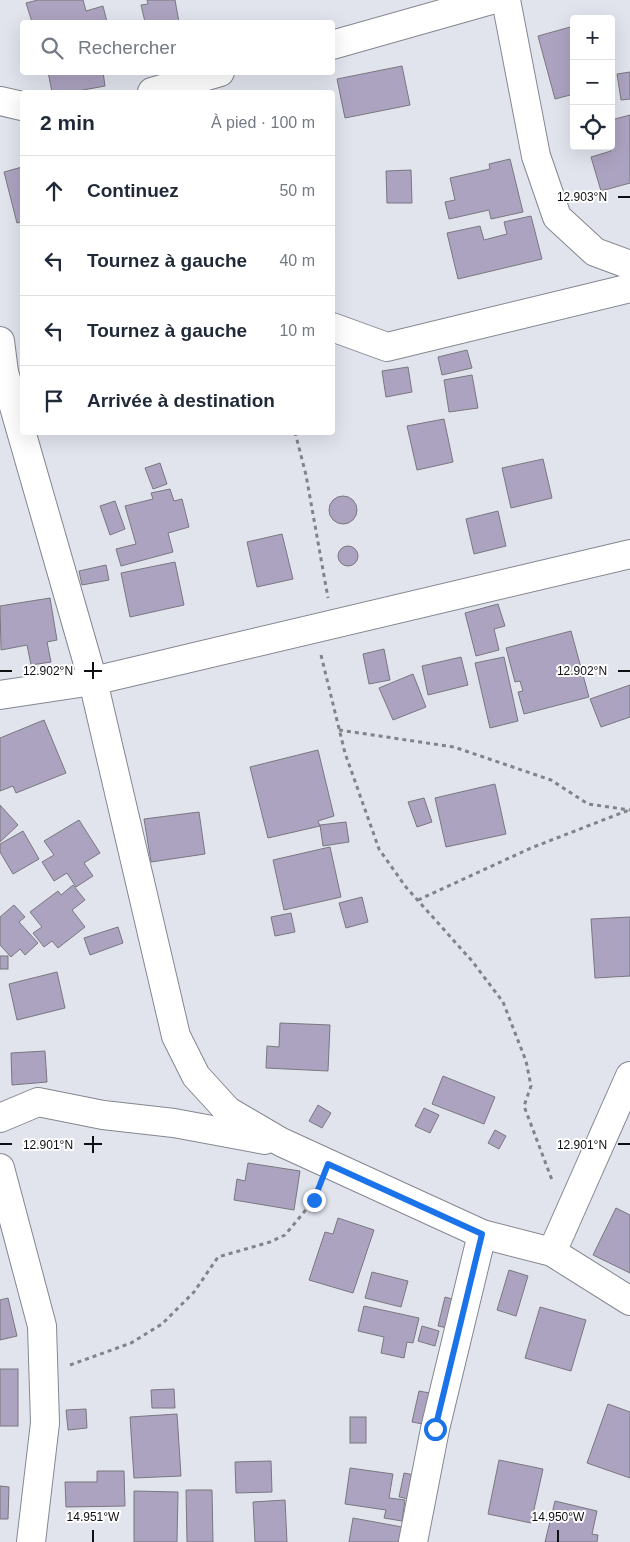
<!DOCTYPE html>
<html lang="fr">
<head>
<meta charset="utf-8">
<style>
	body { margin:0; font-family:Arial,sans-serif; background:#f2f2f3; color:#1f2937 }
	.controls { position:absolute; right:15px; top:15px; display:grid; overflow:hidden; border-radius:5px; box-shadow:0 5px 20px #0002 }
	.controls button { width:45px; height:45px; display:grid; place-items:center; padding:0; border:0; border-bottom:1px solid #e0e1e3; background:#fff; color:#1f2937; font:25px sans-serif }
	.stop { position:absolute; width:15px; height:15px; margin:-11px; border:4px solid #1a73e8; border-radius:50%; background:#fff }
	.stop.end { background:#1a73e8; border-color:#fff; box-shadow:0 1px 5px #0008 }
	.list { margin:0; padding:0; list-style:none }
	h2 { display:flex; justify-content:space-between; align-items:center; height:65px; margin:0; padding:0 20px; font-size:21px }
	h2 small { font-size:16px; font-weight:400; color:#747a83 }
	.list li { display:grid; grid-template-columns:32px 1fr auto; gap:15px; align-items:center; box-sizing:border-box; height:70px; padding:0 20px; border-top:1px solid #e0e1e3 }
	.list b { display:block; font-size:19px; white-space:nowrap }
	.list em { font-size:16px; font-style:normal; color:#747a83 }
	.icon { flex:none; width:28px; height:28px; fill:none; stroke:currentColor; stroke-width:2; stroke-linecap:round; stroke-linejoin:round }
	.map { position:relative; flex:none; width:630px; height:1542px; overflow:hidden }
	.search { position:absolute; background:#fff; box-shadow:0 5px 20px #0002; left:20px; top:20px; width:315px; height:55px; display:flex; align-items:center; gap:12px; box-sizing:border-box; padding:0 18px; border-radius:5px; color:#747a83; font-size:19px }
	.panel { position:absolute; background:#fff; box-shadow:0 5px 20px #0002; left:20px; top:90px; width:315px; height:345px; border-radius:5px }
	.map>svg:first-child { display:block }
	.building { fill:#aca3c0; stroke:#79777f }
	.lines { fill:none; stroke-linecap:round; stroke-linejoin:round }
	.minor-casing { stroke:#848790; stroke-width:30 }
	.path { stroke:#818389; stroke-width:3; stroke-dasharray:4 4; stroke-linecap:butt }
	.minor { stroke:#fff; stroke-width:28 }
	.route { stroke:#1a73e8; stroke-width:6 }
	.ticks { fill:none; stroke:#0e0f12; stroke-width:2 }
	.ticks-label { font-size:12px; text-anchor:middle; fill:#0e0f12; stroke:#fff; stroke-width:4; stroke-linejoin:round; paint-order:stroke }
</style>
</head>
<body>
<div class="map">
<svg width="630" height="1542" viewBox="0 0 630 1542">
	<rect width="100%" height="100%" fill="#e1e4ed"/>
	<g class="building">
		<polygon points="38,0 83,0 86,11 103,6 107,22 32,22 26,3"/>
		<polygon points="147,0 175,0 179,22 145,22 141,5 148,4"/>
		<polygon points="574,26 574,94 555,99 538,36"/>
		<polygon points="402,66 410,105 345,118 337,79"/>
		<polygon points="48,72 103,72 105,86 72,92 52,92"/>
		<polygon points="630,72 630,99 621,100 617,74"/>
		<polygon points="630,115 630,183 601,191 591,157 611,151 611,120"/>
		<polygon points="510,159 523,212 491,219 489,210 449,219 445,202 455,200 450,178 490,169 489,164"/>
		<polygon points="22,167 22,222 17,223 4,172"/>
		<polygon points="411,170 412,203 387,203 386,171"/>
		<polygon points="531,216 542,259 458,279 447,233 480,226 484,240 507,234 504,222"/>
		<polygon points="467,350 472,368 442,375 438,357"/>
		<polygon points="408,367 412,392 386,397 382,371"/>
		<polygon points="472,375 478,408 449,412 444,380"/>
		<polygon points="444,419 453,462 417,470 407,426"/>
		<polygon points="543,459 552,498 511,508 502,468"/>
		<polygon points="160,463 167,484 153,489 145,468"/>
		<polygon points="170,489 174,501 182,499 189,527 168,533 173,552 121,566 116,549 136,544 125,506 153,499 151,493"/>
		<circle cx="343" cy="510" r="14"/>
		<polygon points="115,501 125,529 110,535 100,506"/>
		<polygon points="498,511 506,546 474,554 466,519"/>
		<polygon points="282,534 293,579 257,587 247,542"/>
		<circle cx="348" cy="556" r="10"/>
		<polygon points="175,562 184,605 130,617 121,573"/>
		<polygon points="106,565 109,580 82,585 79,571"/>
		<polygon points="50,598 57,640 47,642 51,662 31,665 27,645 1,650 0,606"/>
		<polygon points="498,604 505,626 494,629 499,650 476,656 465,613"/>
		<polygon points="571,631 589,697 524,714 518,692 523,691 520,681 515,682 506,648"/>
		<polygon points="384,649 390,680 369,684 363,654"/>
		<polygon points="461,657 468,685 428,695 422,666"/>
		<polygon points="504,657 518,721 490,728 475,663"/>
		<polygon points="413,674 426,707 393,720 379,688"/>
		<polygon points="630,685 630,717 601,727 590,699"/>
		<polygon points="44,720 66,773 16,793 13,786 0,791 0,738"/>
		<polygon points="318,750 334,816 318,821 320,826 268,838 250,767"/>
		<polygon points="495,784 506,834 446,847 435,798"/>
		<polygon points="424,798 432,822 417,827 408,802"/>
		<polygon points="0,805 18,825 0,842"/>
		<polygon points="199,812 205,854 151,862 144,819"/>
		<polygon points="79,820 100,853 84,863 93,876 76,887 67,873 54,881 42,862 54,855 44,841"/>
		<polygon points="346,822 349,842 323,846 320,825"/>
		<polygon points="23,831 39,859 13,874 0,852 0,844"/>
		<polygon points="330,847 341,897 284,910 273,860"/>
		<polygon points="73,885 85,900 72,910 85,927 58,948 52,941 44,947 33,933 42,927 30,912 58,891 61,895"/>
		<polygon points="362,897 368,922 346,928 339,903"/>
		<polygon points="14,905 25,917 19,922 38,943 25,955 20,949 11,957 0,945 0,917"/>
		<polygon points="291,913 295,932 275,936 271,917"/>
		<polygon points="630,917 630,976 595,978 591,919"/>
		<polygon points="118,927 123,943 90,955 84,938"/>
		<rect x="0" y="956" width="8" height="13"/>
		<polygon points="57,972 65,1008 17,1020 9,984"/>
		<polygon points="280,1023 330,1025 328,1071 266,1068 267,1046 279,1047"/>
		<polygon points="45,1051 47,1082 12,1085 11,1053"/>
		<polygon points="443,1076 495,1097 484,1124 432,1104"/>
		<polygon points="318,1105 331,1113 322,1128 309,1121"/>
		<polygon points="424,1108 439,1115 430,1133 415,1126"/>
		<polygon points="495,1130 506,1136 499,1149 488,1143"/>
		<polygon points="248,1163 300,1171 294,1210 234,1200 237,1179 245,1181"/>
		<polygon points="616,1208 630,1215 630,1273 593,1255"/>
		<polygon points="338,1218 374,1230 353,1293 309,1280 325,1232 333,1234"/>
		<polygon points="509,1270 528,1276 516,1316 497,1310"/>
		<polygon points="372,1272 408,1281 401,1307 365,1298"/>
		<polygon points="445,1297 459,1301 452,1329 438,1326"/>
		<polygon points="8,1298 17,1336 0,1340 0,1300"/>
		<polygon points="364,1306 419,1318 413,1343 407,1342 404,1358 381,1353 384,1337 358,1331"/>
		<polygon points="540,1307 586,1320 571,1371 525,1358"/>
		<polygon points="422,1326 439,1331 435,1346 418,1341"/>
		<rect x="0" y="1369" width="18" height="57"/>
		<polygon points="174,1389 175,1408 152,1408 151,1390"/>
		<polygon points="419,1391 435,1394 428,1425 412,1422"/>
		<polygon points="608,1404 630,1412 630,1478 587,1463"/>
		<polygon points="86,1409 87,1428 68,1430 66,1410"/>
		<polygon points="177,1414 181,1476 134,1478 130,1417"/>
		<rect x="350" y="1417" width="16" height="26"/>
		<polygon points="499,1460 543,1469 531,1523 488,1514"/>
		<polygon points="271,1461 272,1492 236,1493 235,1462"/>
		<polygon points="350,1468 393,1474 389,1498 405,1500 402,1521 384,1518 386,1510 345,1504"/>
		<polygon points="97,1471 124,1471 125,1506 66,1507 65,1482 97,1482"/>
		<polygon points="404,1473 419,1476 414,1500 399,1497"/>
		<polygon points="0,1486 9,1487 8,1519 0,1519"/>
		<polygon points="186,1490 212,1490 213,1542 187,1542"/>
		<polygon points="134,1491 178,1492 177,1542 134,1542"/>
		<polygon points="285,1500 287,1542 255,1542 253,1502"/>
		<polygon points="555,1501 597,1511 592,1534 598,1535 597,1542 545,1542"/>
		<polygon points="353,1518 402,1527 399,1542 349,1542"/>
	</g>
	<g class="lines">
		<g class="minor-casing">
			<g id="minor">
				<polyline points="506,0 536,156 557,217 595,252 630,265"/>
				<polyline points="332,45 491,0"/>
				<polyline points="152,92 220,72"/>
				<polyline points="0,101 22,106"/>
				<polyline points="332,327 387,347 630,288"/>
				<polyline points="0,341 4,372 93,681 176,1036 196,1076 228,1111 281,1142 482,1234 552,1252 630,1301"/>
				<polyline points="0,695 93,681 630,554"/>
				<polyline points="0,1118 38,1102 103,1115 174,1123 265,1140"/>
				<polyline points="0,1168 42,1326 45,1423 31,1542"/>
				<polyline points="552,1252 630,1076"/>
				<polyline points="413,1542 435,1429 482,1234"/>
			</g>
		</g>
		<g class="path">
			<polyline points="295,432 306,475 328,598"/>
			<polyline points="321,655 345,753 379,849 405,886 472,961 503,1002 526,1061 531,1086 524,1106 552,1180"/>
			<polyline points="339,730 454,747 551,780 588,804 630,810"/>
			<polyline points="418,900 531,848 629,810"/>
			<polyline points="70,1365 131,1343 162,1324 194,1292 218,1257 270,1242 285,1235 314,1200 318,1189"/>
		</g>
		<use href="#minor" class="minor"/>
	</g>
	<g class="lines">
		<polyline class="route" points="314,1200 328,1164 482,1234 435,1429"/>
	</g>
	<path class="ticks" d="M 618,197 L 630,197M 93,662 L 93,679M 0,671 L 12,671M 84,671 L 102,671M 618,671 L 630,671M 93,1136 L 93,1153M 0,1144 L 12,1144M 84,1144 L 102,1144M 618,1144 L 630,1144M 93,1530 L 93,1542M 558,1530 L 558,1542"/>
	<g class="ticks-label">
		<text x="582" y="201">12.903°N</text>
		<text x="48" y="675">12.902°N</text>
		<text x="582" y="675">12.902°N</text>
		<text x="48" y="1149">12.901°N</text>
		<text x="582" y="1149">12.901°N</text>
		<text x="93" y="1521">14.951°W</text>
		<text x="558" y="1521">14.950°W</text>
	</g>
</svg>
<div class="controls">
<button>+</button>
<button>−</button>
<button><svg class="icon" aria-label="locate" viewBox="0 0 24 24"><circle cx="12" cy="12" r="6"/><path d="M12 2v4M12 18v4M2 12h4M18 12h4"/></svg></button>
</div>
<div class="stop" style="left:435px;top:1429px"></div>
<div class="stop end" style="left:314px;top:1200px"></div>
<div class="search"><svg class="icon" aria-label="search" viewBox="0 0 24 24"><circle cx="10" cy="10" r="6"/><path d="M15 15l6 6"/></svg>Rechercher</div>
<section class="panel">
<h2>2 min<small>À pied · 100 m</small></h2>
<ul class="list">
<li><svg class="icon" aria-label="ahead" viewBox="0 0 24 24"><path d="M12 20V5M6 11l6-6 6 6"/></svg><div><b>Continuez</b></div><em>50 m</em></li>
<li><svg class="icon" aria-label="left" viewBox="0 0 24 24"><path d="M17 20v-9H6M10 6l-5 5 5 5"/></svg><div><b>Tournez à gauche</b></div><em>40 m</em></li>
<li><svg class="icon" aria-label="left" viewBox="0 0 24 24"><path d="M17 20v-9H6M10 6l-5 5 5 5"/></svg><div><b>Tournez à gauche</b></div><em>10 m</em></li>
<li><svg class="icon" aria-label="arrive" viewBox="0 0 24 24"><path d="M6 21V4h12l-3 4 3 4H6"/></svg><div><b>Arrivée à destination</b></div></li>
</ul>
</section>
</div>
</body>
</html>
